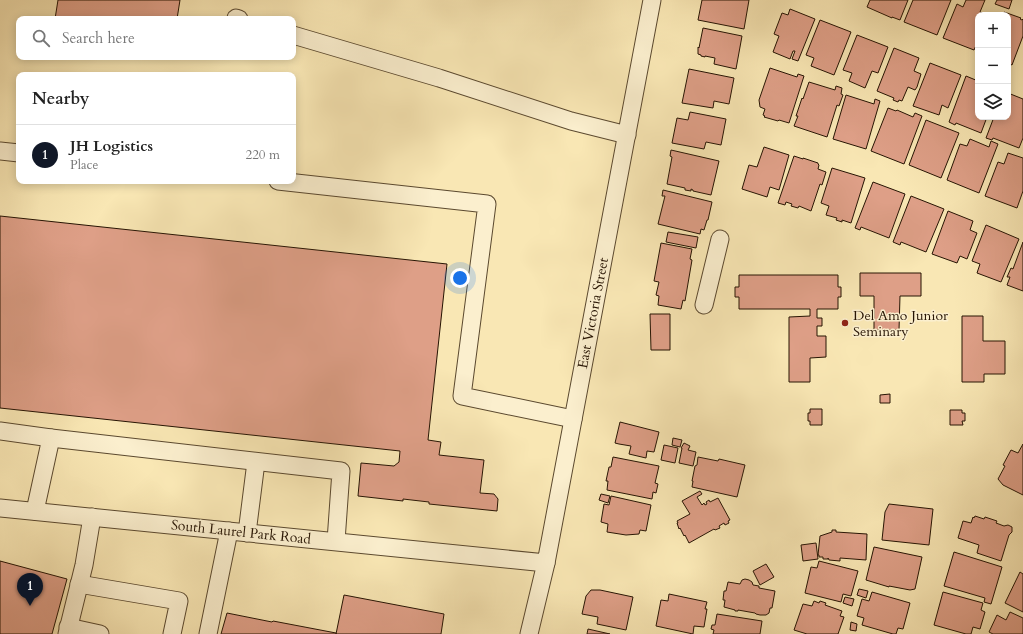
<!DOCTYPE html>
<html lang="en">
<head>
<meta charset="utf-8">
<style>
	body { margin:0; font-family:Cardo,serif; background:#f6f6f6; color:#222 }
	.controls { position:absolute; right:12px; top:12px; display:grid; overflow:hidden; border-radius:8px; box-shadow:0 2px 10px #0003 }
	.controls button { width:36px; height:36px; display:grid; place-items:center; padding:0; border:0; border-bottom:1px solid #e0e0e0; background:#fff; color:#222; font:20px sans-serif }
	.you { position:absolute; left:460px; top:278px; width:14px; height:14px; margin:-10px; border:3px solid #fff; border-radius:50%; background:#1a73e8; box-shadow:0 0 0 6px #1a73e833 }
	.badge { display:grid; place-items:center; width:26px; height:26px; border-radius:50%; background:#111827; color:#fff; font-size:13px; font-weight:700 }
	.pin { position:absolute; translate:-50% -33px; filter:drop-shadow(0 1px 2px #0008) }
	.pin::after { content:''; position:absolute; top:21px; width:14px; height:12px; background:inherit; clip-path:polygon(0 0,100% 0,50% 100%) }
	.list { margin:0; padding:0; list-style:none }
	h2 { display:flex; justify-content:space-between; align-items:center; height:52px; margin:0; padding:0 16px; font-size:17px }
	h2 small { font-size:13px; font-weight:400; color:#767676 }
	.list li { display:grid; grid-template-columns:26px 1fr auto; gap:12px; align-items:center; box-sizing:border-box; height:60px; padding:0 16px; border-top:1px solid #e0e0e0 }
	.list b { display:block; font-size:15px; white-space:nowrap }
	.list p { margin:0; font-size:13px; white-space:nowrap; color:#767676 }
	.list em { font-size:13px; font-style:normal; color:#767676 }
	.icon { flex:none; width:22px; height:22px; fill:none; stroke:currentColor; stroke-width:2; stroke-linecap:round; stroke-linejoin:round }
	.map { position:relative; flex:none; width:1023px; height:634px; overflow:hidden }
	.search { position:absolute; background:#fff; box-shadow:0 2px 10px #0003; left:16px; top:16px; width:280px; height:44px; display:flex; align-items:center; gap:10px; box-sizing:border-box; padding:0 14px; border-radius:8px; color:#767676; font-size:15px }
	.panel { position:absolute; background:#fff; box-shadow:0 2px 10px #0003; left:16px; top:72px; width:280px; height:112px; border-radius:8px }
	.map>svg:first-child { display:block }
	.building { fill:#de9f87; stroke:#261403 }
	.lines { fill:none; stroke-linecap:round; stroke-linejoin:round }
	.minor-casing { stroke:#5b492f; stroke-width:19 }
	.minor { stroke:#fbefce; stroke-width:17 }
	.poi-dot { fill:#8f2418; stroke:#fbefce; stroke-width:1.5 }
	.labels { text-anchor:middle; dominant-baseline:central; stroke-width:3; stroke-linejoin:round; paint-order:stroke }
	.street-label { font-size:14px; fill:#261403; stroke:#fbefce }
	.poi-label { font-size:14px; fill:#261403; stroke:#fbefce; text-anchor:start }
</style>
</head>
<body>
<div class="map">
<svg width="1023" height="634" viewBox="0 0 1023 634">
	<rect width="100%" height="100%" fill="#f9e7b4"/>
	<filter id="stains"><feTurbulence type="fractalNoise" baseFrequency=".005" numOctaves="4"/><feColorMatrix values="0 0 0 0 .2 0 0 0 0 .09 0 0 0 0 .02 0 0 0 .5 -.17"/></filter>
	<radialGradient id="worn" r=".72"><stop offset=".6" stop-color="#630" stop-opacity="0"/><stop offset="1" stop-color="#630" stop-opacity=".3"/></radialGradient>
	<g class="building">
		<polygon points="58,0 180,0 177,19 55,19"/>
		<polygon points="702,0 749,0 744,29 698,20"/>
		<polygon points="870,0 908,0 900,20 892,17 892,18 867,7"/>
		<polygon points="913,0 951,0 937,35 904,22"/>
		<polygon points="966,0 985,0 980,12 987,15 978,15 978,41 974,50 943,38 957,4 963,7"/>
		<polygon points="997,0 1012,0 1009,9 995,4"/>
		<polygon points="790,9 815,19 798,61 792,59 795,51 793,51 790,59 773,52 779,36 774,34 782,13 788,15"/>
		<polygon points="1004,12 1021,18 1020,19 1022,20 1023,19 1023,36 1012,65 1008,63 1008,15 1002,15"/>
		<polygon points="820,20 851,32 834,75 811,66 814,58 806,55"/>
		<polygon points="703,28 742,36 736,69 714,64 715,58 705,56 705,57 701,56 701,55 698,54 698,47 699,48"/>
		<polygon points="857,35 888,47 878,73 872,71 865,88 849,81 852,73 843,70"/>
		<polygon points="894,48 919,58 914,71 921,74 917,87 915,90 908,87 902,101 899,100 898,102 893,100 894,98 877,91"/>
		<polygon points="930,63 961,75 948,108 942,105 939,115 913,106"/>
		<polygon points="770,68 797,77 798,74 804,76 789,123 779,120 778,121 764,117 765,116 763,115 765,109 760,107 759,100"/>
		<polygon points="689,69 734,78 729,104 714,101 713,108 682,103"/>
		<polygon points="966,76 978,81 978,117 987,117 981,133 956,123 955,125 949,122"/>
		<polygon points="809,82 835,90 836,86 842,88 841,94 843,95 839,106 837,105 827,137 794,126 798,116 796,116 802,98 803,99"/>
		<polygon points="1008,93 1023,99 1023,138 1019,148 993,138 992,140 986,138 994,117 1008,117"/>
		<polygon points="846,95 874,104 875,99 880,101 866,149 833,139"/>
		<polygon points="888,108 896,111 897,110 913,117 915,113 922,116 904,164 871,151"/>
		<polygon points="690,112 726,119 721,145 706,142 704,149 672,143 677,118 688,120"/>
		<polygon points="926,120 959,133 941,178 909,165"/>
		<polygon points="970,139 989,147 991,141 998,144 979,193 947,180 960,144 967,146"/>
		<polygon points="764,147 789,155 779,190 770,187 767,197 742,189 749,165 757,167"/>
		<polygon points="671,150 719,161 711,195 693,191 693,190 691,189 691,191 685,190 685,188 667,184 672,157 670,156"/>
		<polygon points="1008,153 1023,158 1023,191 1017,208 985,196 998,162 1004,164"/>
		<polygon points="794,156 803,159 803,158 818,163 818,164 819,165 818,169 826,172 822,185 820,184 811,211 799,206 798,208 791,206 792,204 786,202 785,205 778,203"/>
		<polygon points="832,168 865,178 851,223 842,220 842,222 836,220 837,218 826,215 829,206 821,203"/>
		<polygon points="873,182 905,194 889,238 861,227 860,230 855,228"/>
		<polygon points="663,190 712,202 708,220 707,220 704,230 701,229 700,234 658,224 665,196 662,196"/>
		<polygon points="911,196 944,209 926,252 901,242 900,245 893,242"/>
		<polygon points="948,211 973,221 970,230 977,233 967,259 960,256 957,263 932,254"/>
		<polygon points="0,216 447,264 428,440 441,442 439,455 484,460 480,493 494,494 498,499 497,511 429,504 429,502 403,499 403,501 358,496 361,463 394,466 399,462 400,451 0,408"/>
		<polygon points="986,225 1019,239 1001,282 977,273 980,264 972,261"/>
		<polygon points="668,232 698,237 696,248 666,242"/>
		<polygon points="1023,242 1023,291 1007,285 1010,277 1007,277 1011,268 1013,269"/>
		<polygon points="661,243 692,249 690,259 692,260 685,301 683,300 681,309 658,305 659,296 656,295 659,282 654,281"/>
		<polygon points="860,273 921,273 921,296 900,296 899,330 874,330 874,296 860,296"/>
		<polygon points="739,275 838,275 838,287 841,287 841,297 838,297 838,309 817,309 817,318 822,318 822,326 817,326 817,336 826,336 826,357 810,358 810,382 789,382 789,317 810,316 810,309 739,309 739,297 735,297 735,287 739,287"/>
		<polygon points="650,314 670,314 670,350 651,350"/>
		<polygon points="962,316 983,316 983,341 1005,341 1005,374 984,374 984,382 962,382"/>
		<polygon points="890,394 890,403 880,403 880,395"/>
		<polygon points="810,409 822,409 822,425 810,425 810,421 808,421 808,413 810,413"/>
		<polygon points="950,410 962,410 962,413 965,413 965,421 962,421 963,425 950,425"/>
		<polygon points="620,422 659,432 654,452 647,451 646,458 629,454 631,446 619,444 615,443"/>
		<polygon points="673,438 682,440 680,447 672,445"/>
		<polygon points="684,443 690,446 688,450 696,452 693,466 679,463 682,448 681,448"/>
		<polygon points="1023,444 1023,495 1003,485 998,479 1005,466 1003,465 1011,450 1018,453"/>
		<polygon points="664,445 678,448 675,463 661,460"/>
		<polygon points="613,457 659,466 655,483 658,484 656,493 653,492 652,499 607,490 608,481 606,481 609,467 611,467"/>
		<polygon points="698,457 718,461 719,459 745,465 737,497 692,487 693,481 692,481 695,466 697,465"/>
		<polygon points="700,491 702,494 697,497 702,505 704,503 705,505 707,504 706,502 709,500 710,502 718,498 730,520 728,521 729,523 725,525 724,523 719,526 720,528 715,530 714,529 689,543 685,535 684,536 680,528 679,529 677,523 678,523 677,521 690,514 682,501"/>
		<polygon points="601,494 610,496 608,503 599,500"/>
		<polygon points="611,496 651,505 646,531 640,530 639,534 626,535 607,532 608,524 601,522 604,504 609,505"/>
		<polygon points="889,504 933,509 929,545 882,540 885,512"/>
		<polygon points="975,516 984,519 985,517 997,521 996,523 1004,526 1008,525 1012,527 1012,532 1009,535 1001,561 977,553 979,545 958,538 963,521 971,523 973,517 974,518"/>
		<polygon points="832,530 836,530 836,532 867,534 866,560 840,558 840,561 829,560 828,558 828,559 823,559 823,557 819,557 819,555 818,555 820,536 832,532"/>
		<polygon points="816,543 818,559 803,561 801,545"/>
		<polygon points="874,547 922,557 915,589 910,590 889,586 889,587 866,580"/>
		<polygon points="954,552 1002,567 991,604 984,602 985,598 944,586"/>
		<polygon points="0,561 67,579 52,634 0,634"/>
		<polygon points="819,561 858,571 851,596 843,594 841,602 805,593 811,567 817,568"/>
		<polygon points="766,564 774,577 760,585 753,571"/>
		<polygon points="1020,572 1023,574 1023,612 1005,603"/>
		<polygon points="745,579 749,580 752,582 753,585 759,586 759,588 775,591 772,608 770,608 769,613 766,615 760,615 756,614 755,613 738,610 738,611 735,611 735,610 724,607 725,600 723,600 724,591 726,591 728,582 740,584 742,580"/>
		<polygon points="859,589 868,591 866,598 857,595"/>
		<polygon points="591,590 600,590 633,597 626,630 597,624 598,617 582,614 586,596"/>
		<polygon points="872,592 910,603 903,629 898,628 896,634 893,634 862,625 864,618 857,616 862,599 869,601"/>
		<polygon points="943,592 983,603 981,610 985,612 980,629 973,627 971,634 966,634 934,625"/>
		<polygon points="669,594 707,602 705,609 707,609 704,627 694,626 693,634 656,626 661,600 668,601"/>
		<polygon points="344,595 444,614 441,634 336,634"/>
		<polygon points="845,597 854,599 852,606 843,603"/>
		<polygon points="814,601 819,603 820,601 826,603 825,605 842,611 840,616 844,617 838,634 807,634 794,630 803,604 812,606"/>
		<polygon points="1010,612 1023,618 1023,634 993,634 989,632 997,615 1006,620"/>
		<polygon points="227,613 272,622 273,621 336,633 336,634 221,634"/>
		<polygon points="717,614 762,621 760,634 713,634 714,630 711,629 712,625 715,625"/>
		<polygon points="851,622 857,624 856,631 850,630"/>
		<polygon points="588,629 610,634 587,634"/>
	</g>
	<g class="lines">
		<g class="minor-casing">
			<g id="minor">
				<polyline points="236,18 239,19"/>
				<polyline points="293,35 439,78 571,121 627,135"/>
				<polyline points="0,151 19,153"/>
				<polyline points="278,181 487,204 462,396 573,419"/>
				<polyline points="704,305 720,239"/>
				<polyline points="0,431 51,438 35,511"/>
				<polyline points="51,438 341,471 336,541"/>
				<polyline points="0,508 546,563 652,0"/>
				<polyline points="247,533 256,462"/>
				<polyline points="79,584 179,601 172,634"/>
				<polyline points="68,627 100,634"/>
				<polyline points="67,634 84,565 92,517"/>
				<polyline points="208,634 229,531"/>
				<polyline points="529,634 546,563"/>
			</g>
		</g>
		<use href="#minor" class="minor"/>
	</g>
	<circle class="poi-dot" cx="845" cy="323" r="4"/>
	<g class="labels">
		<g class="street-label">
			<text transform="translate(593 313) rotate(-79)">East Victoria Street</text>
			<text transform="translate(241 532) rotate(6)">South Laurel Park Road</text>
		</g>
		<g class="poi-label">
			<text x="853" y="315">Del Amo Junior<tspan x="853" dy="16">Seminary</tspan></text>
		</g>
	</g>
	<rect width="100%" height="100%" filter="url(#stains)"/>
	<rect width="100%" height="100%" fill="url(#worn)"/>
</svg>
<div class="controls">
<button>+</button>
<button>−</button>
<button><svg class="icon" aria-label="layers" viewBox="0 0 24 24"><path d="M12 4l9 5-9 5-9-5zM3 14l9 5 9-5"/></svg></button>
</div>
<div class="you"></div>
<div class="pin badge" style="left:30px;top:606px">1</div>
<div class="search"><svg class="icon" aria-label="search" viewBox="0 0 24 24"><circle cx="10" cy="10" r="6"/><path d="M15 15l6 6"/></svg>Search here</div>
<section class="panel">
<h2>Nearby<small></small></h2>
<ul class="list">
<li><span class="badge">1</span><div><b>JH Logistics</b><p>Place</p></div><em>220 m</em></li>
</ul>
</section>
</div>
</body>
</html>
